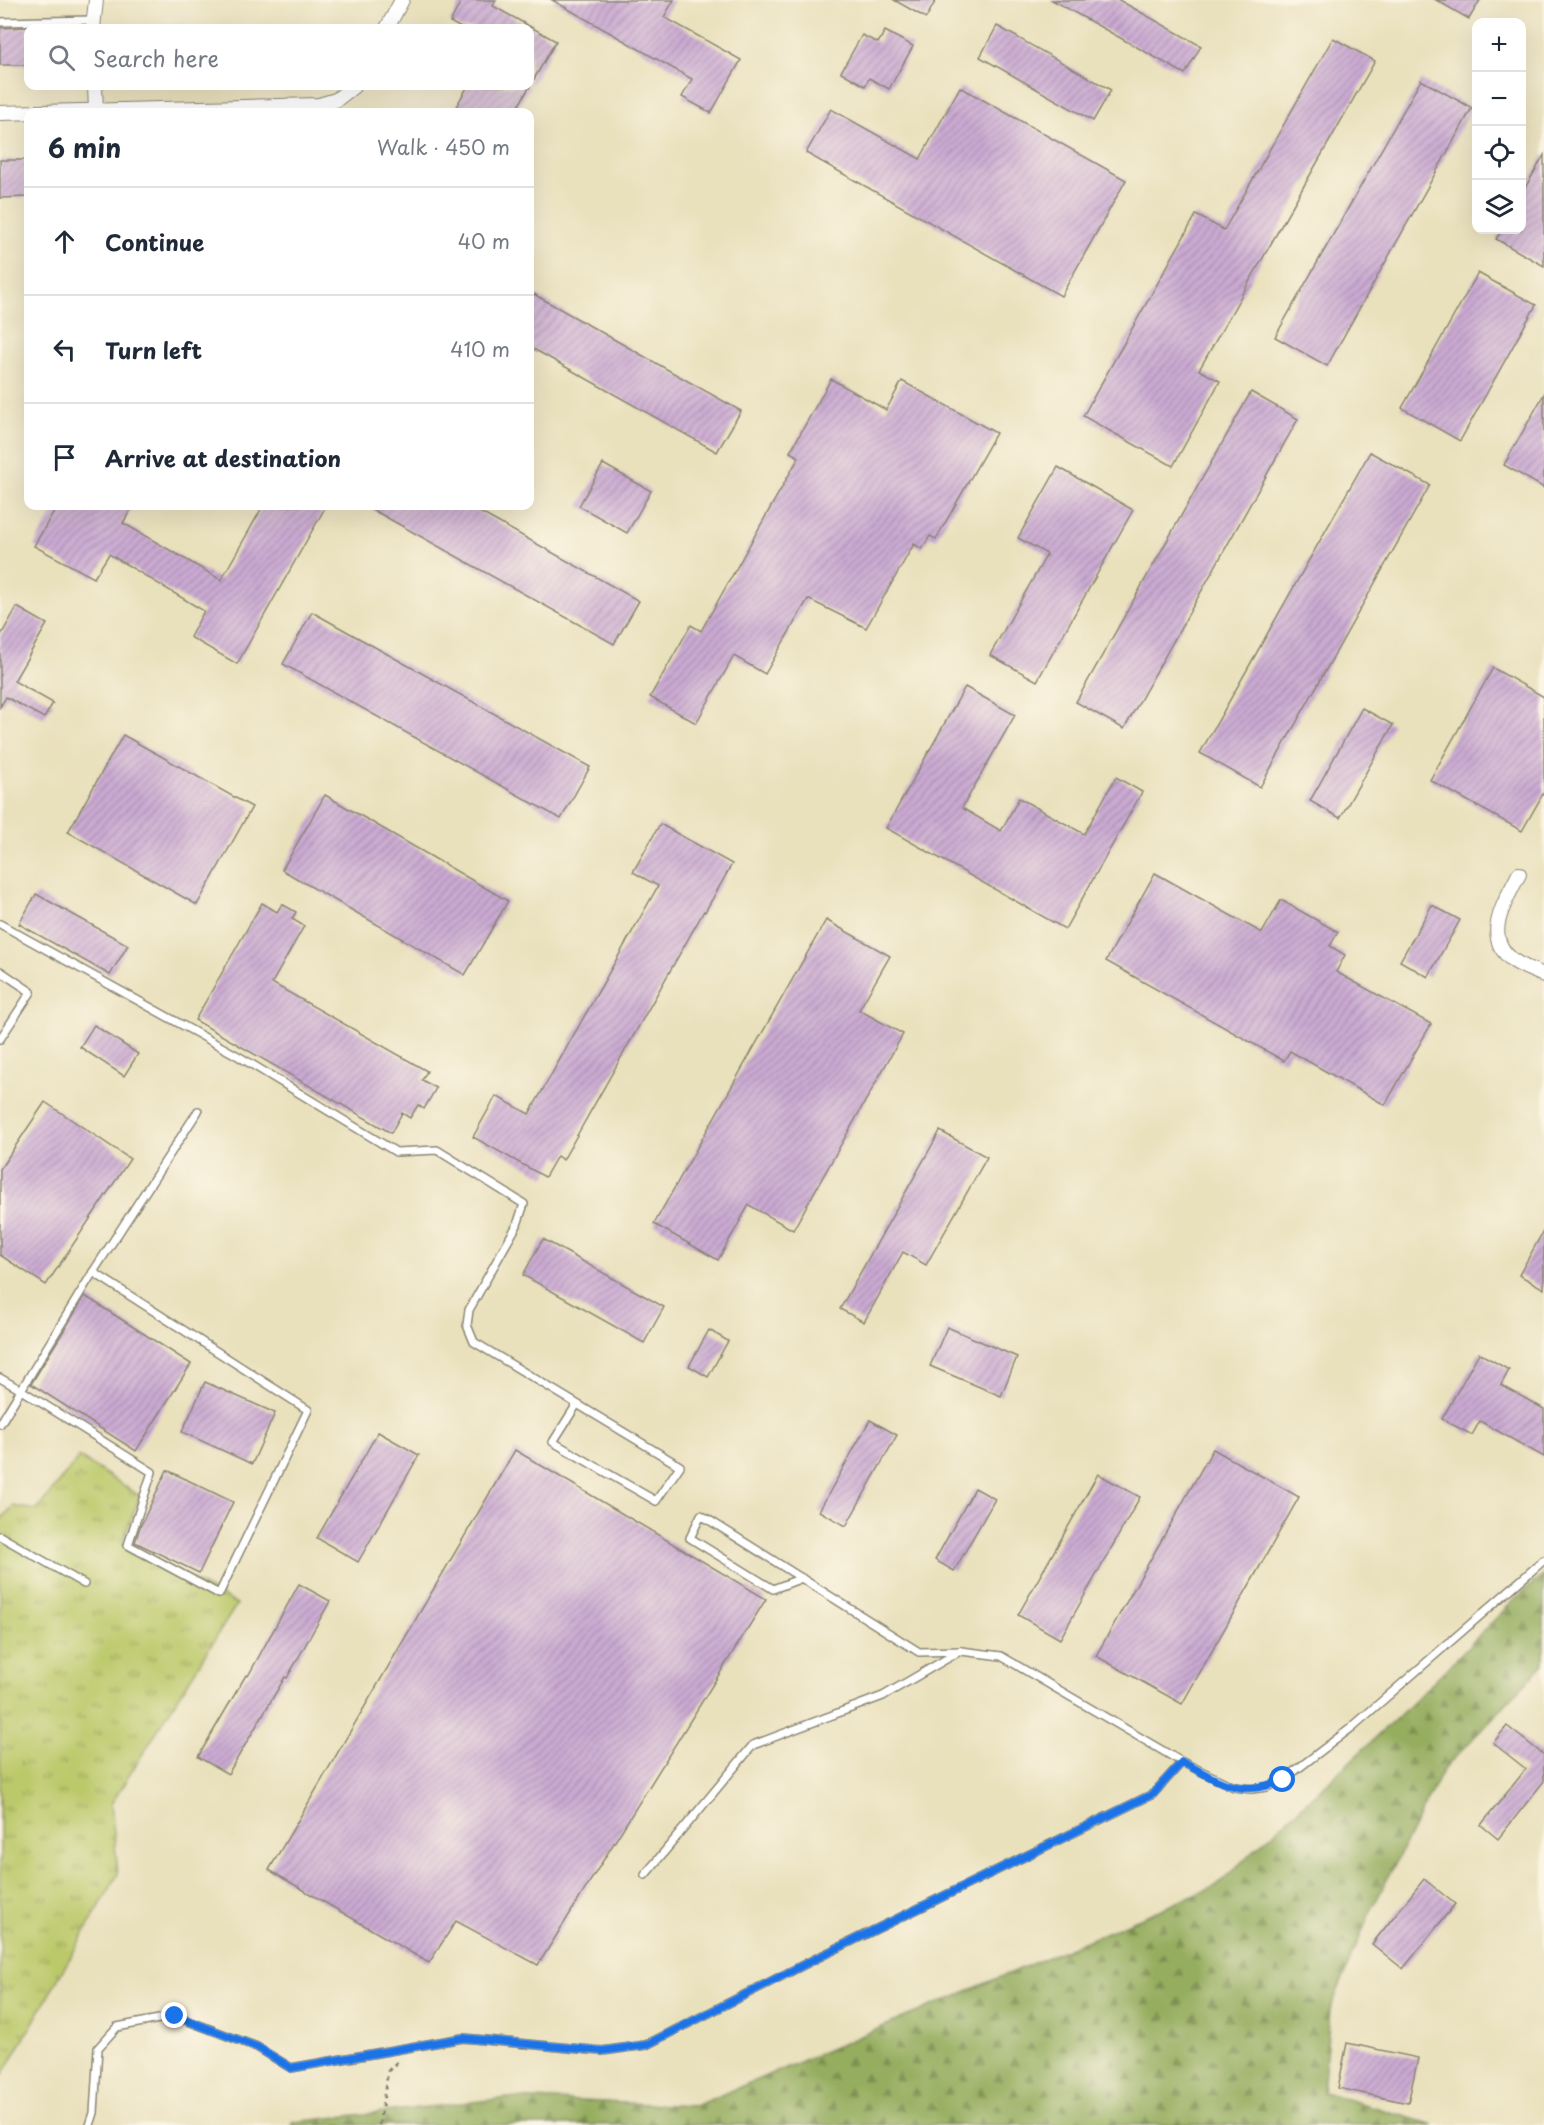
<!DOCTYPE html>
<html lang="en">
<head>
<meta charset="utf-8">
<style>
	body { margin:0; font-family:"Playpen Sans",sans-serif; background:#f6f6f7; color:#1f2937 }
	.controls { position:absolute; right:18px; top:18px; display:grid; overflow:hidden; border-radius:12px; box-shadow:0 6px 24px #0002 }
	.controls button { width:54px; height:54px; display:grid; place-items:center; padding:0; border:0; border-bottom:2px solid #e0e1e3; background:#fff; color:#1f2937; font:30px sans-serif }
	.stop { position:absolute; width:18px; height:18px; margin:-14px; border:4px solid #1a73e8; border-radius:50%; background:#fff }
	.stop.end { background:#1a73e8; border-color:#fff; box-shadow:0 2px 6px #0008 }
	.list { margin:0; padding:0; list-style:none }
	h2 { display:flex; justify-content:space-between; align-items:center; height:78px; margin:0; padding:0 24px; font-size:26px }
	h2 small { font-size:20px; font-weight:400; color:#747a83 }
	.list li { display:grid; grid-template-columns:39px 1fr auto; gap:18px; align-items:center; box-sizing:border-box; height:108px; padding:0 24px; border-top:2px solid #e0e1e3 }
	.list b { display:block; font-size:22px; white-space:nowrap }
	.list em { font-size:20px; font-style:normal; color:#747a83 }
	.icon { flex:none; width:33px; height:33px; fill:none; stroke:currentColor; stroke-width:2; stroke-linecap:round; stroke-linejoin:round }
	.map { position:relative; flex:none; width:1544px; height:2125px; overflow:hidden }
	.search { position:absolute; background:#fff; box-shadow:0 6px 24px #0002; left:24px; top:24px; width:510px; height:66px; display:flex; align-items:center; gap:15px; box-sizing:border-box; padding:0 21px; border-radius:12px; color:#747a83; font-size:22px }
	.panel { position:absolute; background:#fff; box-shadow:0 6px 24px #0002; left:24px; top:108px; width:510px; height:402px; border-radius:12px }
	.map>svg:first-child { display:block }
	.grass { fill:url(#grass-tufts); stroke:#747a4b; stroke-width:1.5 }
	.forest { fill:url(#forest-firs); stroke:#606c45; stroke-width:1.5 }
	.building { fill:url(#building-hatch) }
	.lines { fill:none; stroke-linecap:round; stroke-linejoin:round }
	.service-casing { stroke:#8a8674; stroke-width:10 }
	.minor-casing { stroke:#8a8674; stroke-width:16 }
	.path { stroke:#8a8674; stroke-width:3; stroke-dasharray:4.5 4.5; stroke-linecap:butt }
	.service { stroke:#fff; stroke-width:7 }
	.minor { stroke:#fff; stroke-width:14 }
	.route { stroke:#1a73e8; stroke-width:8 }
</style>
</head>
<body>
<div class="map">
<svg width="1544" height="2125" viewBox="0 0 1544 2125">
	<defs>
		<pattern id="grass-tufts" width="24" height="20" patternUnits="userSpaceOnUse" patternTransform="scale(1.5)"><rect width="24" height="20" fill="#bcc96b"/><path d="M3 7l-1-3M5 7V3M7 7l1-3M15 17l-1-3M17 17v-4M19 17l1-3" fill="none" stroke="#99a358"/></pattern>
		<pattern id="forest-firs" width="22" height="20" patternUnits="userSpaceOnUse" patternTransform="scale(1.5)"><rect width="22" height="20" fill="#95ad5f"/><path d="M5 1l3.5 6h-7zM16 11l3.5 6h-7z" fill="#7a8d4f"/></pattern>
		<pattern id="building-hatch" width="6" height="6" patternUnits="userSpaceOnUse" patternTransform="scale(1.5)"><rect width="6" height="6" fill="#cbaad3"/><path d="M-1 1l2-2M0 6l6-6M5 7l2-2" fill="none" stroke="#a58bab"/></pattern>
	</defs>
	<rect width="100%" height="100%" fill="#fcf5e5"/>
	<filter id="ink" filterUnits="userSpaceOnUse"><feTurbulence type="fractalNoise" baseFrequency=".0167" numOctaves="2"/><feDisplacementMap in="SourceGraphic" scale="12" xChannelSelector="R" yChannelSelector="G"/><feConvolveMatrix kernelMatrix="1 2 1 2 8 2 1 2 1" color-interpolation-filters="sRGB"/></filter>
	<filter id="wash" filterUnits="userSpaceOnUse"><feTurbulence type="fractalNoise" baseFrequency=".008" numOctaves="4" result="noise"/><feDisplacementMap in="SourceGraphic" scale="24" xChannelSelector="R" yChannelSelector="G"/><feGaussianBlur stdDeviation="1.35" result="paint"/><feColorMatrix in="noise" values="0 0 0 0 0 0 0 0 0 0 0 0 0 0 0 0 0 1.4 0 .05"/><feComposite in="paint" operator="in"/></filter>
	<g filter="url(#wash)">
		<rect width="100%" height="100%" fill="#e9e0bc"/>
		<polygon class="grass" points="79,1457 140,1496 122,1543 237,1604 111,1804 118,1874 0,2080 0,1521 13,1506 37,1510"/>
		<polygon class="forest" points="1544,1575 1544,1664 1442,1771 1369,1915 1330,2010 1323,2092 1434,2125 291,2125 294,2122 508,2098 695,2106 1216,1886 1399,1716 1521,1593"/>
		<g id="blocks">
			<g class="building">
				<polygon points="462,0 496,0 493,6 556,41 515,112 453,112 468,86 530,86 530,28 461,28 450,22"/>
				<polygon points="552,0 674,0 664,17 741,60 711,113 682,97 692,79"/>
				<polygon points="894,0 936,0 926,18"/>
				<polygon points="1052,0 1119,0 1201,46 1185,74"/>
				<polygon points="1436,0 1480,0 1469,19"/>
				<polygon points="997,26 1111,90 1093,121 980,57"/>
				<polygon points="28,27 28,65 0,65 0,28"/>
				<polygon points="885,31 913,46 889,89 869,78 865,86 841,72 862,35 878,43"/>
				<polygon points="1333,38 1375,61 1199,370 1220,381 1173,466 1083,416 1196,215 1224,230"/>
				<polygon points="1421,80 1472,108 1327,366 1275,337"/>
				<polygon points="960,87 1126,180 1061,296 806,153 831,109 920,159"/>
				<polygon points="1544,155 1544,266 1496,239 1502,230 1521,230 1521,195"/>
				<polygon points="0,160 28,160 28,197 0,198"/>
				<polygon points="1478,273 1536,305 1460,441 1402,408"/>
				<polygon points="530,292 741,411 717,452 530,347"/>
				<polygon points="831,379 886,410 902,381 996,433 936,539 930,536 922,549 914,544 866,628 808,599 765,674 734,656 696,723 650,697 691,625 701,631 799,457 790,452"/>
				<polygon points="1251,392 1298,419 1124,729 1076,702"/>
				<polygon points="1544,394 1544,488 1504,465"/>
				<polygon points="1370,452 1430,485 1260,787 1200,753"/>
				<polygon points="603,464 651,491 627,533 579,506"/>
				<polygon points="1058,467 1133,510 1037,681 990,655 1047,554 1018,538"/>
				<polygon points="57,506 133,506 123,523 221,580 263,506 326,506 237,664 190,637 204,611 109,554 94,578 34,546"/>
				<polygon points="366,506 469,506 639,601 614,644"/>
				<polygon points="17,607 47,624 14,681 53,703 44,718 6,697 0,707 0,637"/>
				<polygon points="312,612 590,767 561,819 283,664"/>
				<polygon points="1493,668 1544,697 1544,792 1522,831 1430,780"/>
				<polygon points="965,687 1015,715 962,808 1001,831 1019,798 1084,834 1116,777 1142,792 1065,929 886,828"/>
				<polygon points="1362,708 1393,725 1340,818 1310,801"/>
				<polygon points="123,735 252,807 197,905 68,832"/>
				<polygon points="325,795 508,901 465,975 282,870"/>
				<polygon points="660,824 732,864 705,912 704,911 563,1160 557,1156 545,1177 473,1137 496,1096 529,1114 658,886 633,872"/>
				<polygon points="1155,873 1262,933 1281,900 1338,932 1330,946 1345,955 1336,972 1431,1024 1385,1105 1290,1051 1284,1061 1106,961"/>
				<polygon points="36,894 128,945 110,975 19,924"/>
				<polygon points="262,903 277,912 282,904 296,912 292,919 304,926 272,983 427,1071 422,1080 436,1088 424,1109 418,1105 410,1118 402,1113 391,1133 195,1020"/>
				<polygon points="1432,905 1460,920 1428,977 1400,961"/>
				<polygon points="826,920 890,956 859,1010 903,1034 793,1230 749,1205 718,1260 654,1224"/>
				<polygon points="94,1025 138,1054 124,1076 80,1047"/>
				<polygon points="45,1102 130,1159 46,1285 0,1255 0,1169"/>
				<polygon points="940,1131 987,1157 926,1265 903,1252 864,1322 840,1309"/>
				<polygon points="1544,1230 1544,1289 1519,1275"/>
				<polygon points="543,1239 664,1307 644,1343 523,1275"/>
				<polygon points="85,1296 191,1364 136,1451 31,1384"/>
				<polygon points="947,1327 1017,1357 1001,1396 930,1366"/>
				<polygon points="709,1330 728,1341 708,1377 689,1366"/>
				<polygon points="1479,1353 1509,1370 1501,1385 1544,1409 1544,1457 1480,1421 1472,1435 1442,1419"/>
				<polygon points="205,1382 275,1413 252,1464 182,1432"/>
				<polygon points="870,1420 897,1435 846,1526 819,1511"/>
				<polygon points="378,1432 419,1455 358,1562 317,1538"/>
				<polygon points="1213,1449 1299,1497 1182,1704 1096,1656"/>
				<polygon points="515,1450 766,1599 538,1965 456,1921 429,1963 269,1870"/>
				<polygon points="167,1470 233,1502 199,1573 135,1542 140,1527"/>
				<polygon points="1098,1474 1140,1497 1060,1639 1018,1615"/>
				<polygon points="975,1488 995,1499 954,1571 935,1560"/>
				<polygon points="299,1584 330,1601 287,1678 285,1677 228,1774 198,1757 246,1675 248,1676"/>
				<polygon points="1507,1726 1544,1755 1544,1781 1498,1839 1481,1825 1526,1769 1493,1743"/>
				<polygon points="1424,1879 1455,1904 1403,1969 1372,1944"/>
				<polygon points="1347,2043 1418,2058 1408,2103 1338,2088"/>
			</g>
		</g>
	</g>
	<g filter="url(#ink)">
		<use href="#blocks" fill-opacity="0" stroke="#8a8674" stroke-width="1.5"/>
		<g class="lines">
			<g class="service-casing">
				<g id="service">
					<polyline points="0,22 93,20"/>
					<polyline points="0,924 238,1056 396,1152 437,1150 524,1204 517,1225 469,1310 467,1325 474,1342 680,1466 656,1501 553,1442 577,1404"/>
					<polyline points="0,971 31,992 0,1039"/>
					<polyline points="0,1378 21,1390 93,1272 198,1111"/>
					<polyline points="0,1424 21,1390 152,1472 128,1545 219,1594 308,1410 93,1272"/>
					<polyline points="0,1536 84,1584"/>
					<polyline points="802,1578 773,1589 690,1538 701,1515 919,1652 961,1651 1001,1656 1182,1762 1234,1787 1251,1789 1267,1787 1283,1780 1351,1728 1544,1560"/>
					<polyline points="645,1875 753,1745 883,1696 960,1651"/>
					<polyline points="90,2125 94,2113 98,2048 117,2027 175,2016 257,2047 291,2068 463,2038 602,2051 646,2045 813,1960 1153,1794 1182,1762"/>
				</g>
			</g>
			<g class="minor-casing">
				<g id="minor">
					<polyline points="93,28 96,0"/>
					<polyline points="387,28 402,0"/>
					<polyline points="95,86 96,110"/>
					<polyline points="0,113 319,105 336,100 354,86"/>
					<path d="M 1519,874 C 1506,901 1480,937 1514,961 C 1523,967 1534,971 1544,975"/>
				</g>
			</g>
			<polyline class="path" points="379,2125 388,2071 397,2062"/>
			<use href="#service" class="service"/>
			<use href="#minor" class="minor"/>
		</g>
	</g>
	<g class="lines" filter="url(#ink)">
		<path class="route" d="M 175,2016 L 257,2047 L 291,2068 L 463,2038 L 602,2051 L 646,2045 L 813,1960 L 1153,1794 L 1182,1762 C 1219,1781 1240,1799 1283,1780"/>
	</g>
</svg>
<div class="controls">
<button>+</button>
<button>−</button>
<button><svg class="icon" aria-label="locate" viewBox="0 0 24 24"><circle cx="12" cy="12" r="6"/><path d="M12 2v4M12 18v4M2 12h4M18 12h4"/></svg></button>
<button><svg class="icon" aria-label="layers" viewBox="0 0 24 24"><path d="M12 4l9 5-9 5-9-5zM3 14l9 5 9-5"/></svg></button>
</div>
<div class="stop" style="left:1283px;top:1780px"></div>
<div class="stop end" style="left:175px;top:2016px"></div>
<div class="search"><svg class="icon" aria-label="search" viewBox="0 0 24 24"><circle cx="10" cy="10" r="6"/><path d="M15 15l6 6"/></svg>Search here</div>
<section class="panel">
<h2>6 min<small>Walk · 450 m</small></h2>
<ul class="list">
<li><svg class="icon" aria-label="ahead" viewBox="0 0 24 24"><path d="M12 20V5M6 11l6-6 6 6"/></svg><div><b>Continue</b></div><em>40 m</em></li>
<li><svg class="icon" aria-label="left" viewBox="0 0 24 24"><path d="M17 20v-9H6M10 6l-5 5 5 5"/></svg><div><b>Turn left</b></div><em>410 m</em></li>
<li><svg class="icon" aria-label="arrive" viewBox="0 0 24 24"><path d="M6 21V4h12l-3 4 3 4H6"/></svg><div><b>Arrive at destination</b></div></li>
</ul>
</section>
</div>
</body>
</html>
